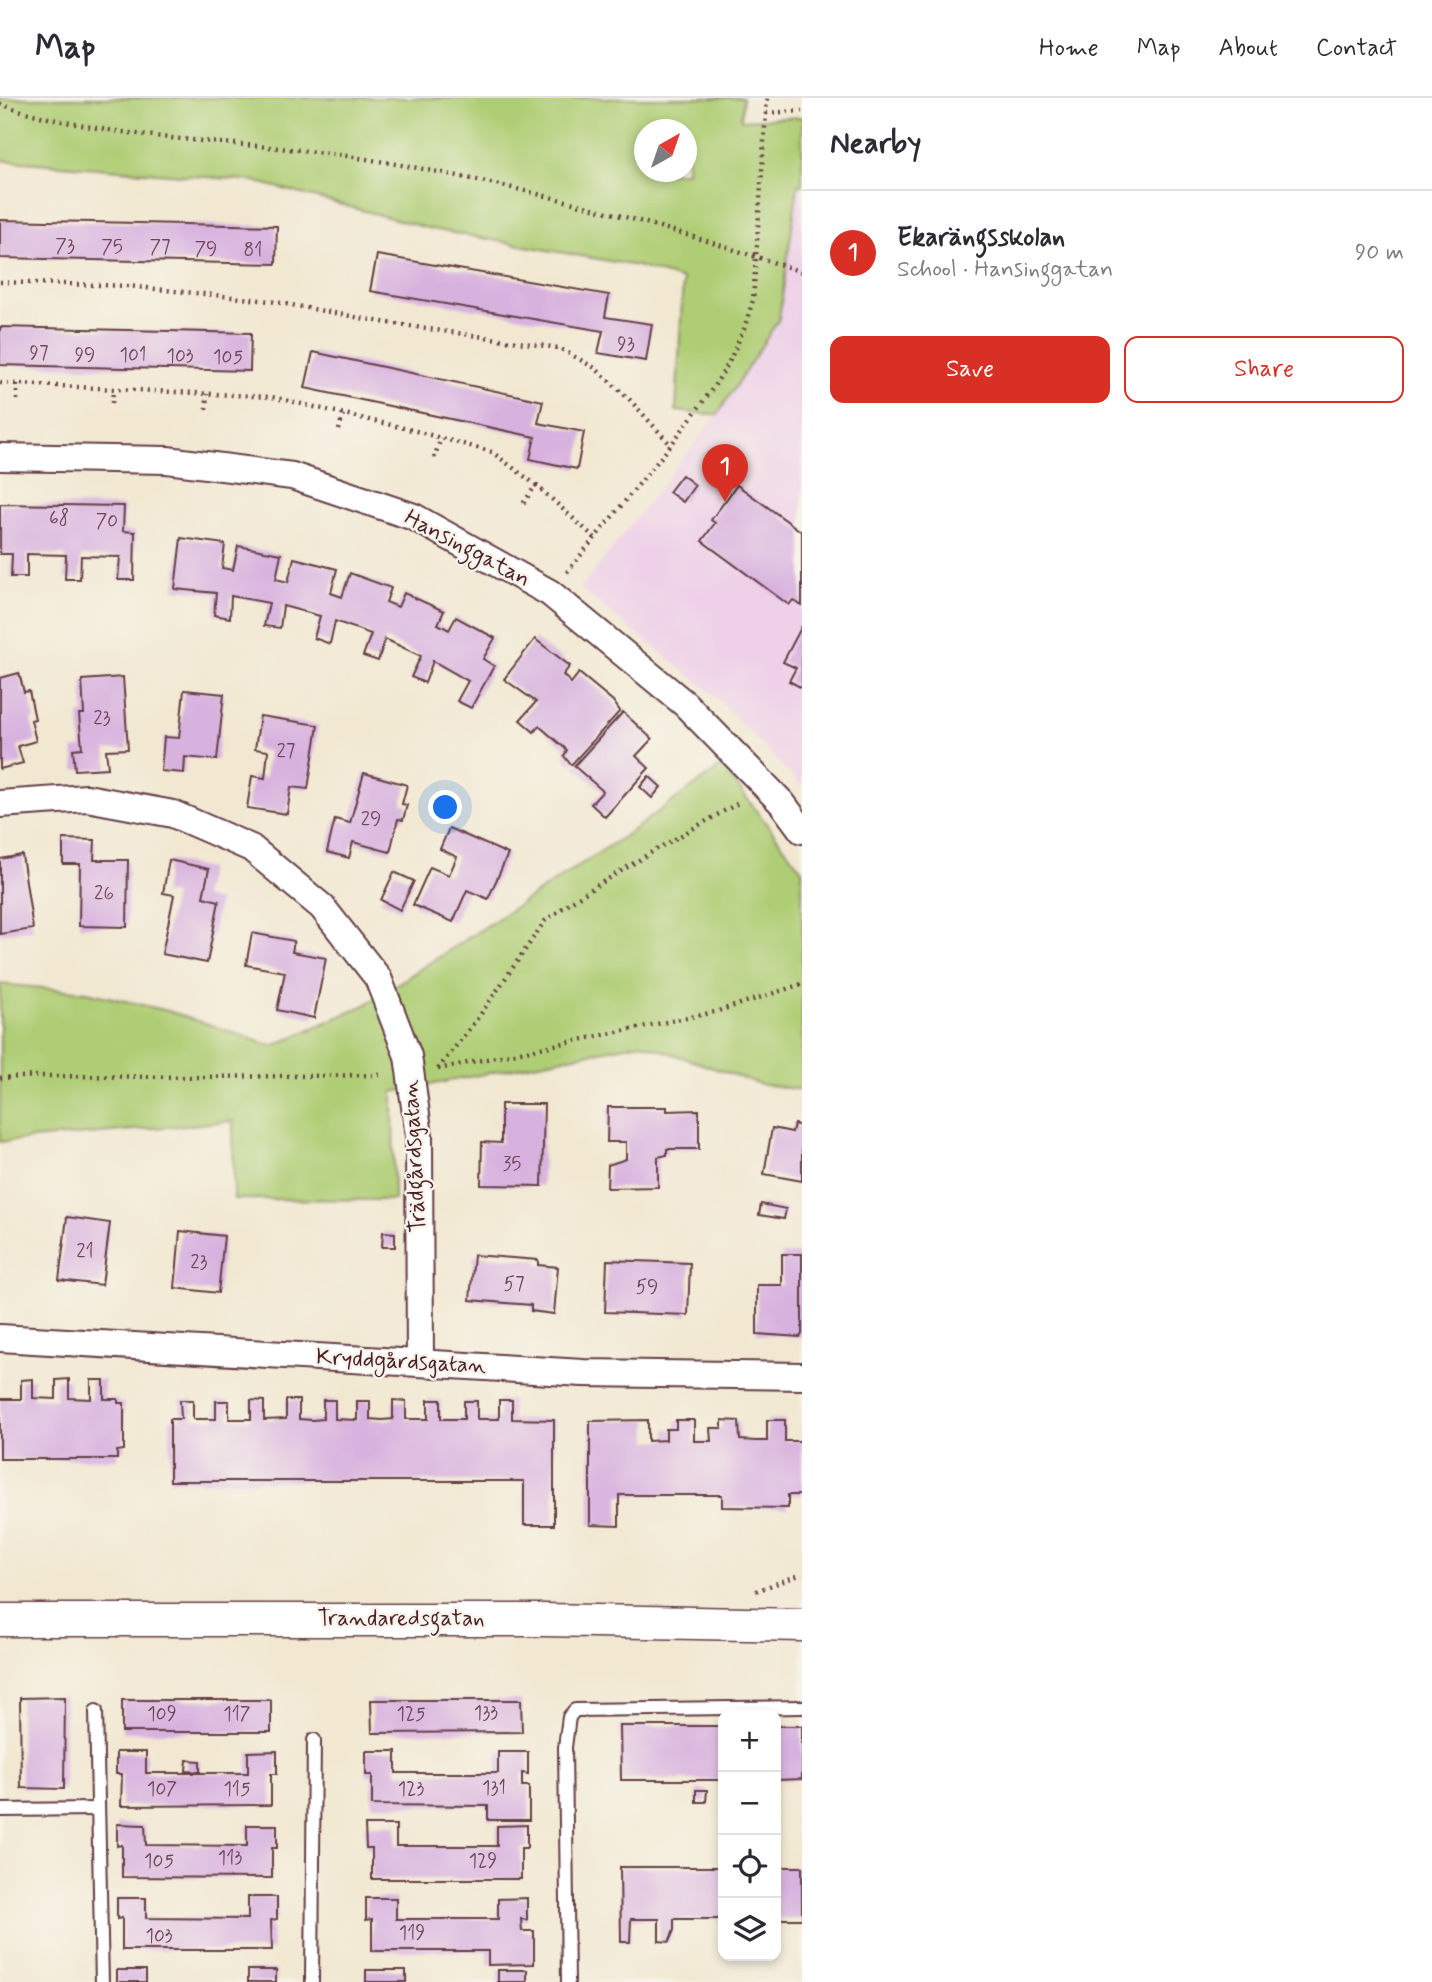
<!DOCTYPE html>
<html lang="en">
<head>
<meta charset="utf-8">
<style>
	body { margin:0; font-family:Mynerve,sans-serif; background:#f2f2f3; color:#2b2b33 }
	.controls { position:absolute; right:21px; bottom:21px; display:grid; overflow:hidden; border-radius:14px; box-shadow:0 4px 10px #0003 }
	.controls button { width:63px; height:63px; display:grid; place-items:center; padding:0; border:0; border-bottom:2px solid #e1e1e2; background:#fff; color:#2b2b33; font:35px sans-serif }
	.compass { position:absolute; left:634px; top:21px; width:63px; height:63px; border-radius:50%; background:#fff; box-shadow:0 4px 10px #0003; rotate:40deg }
	.you { position:absolute; left:446px; top:710px; width:24px; height:24px; margin:-18px; border:5px solid #fff; border-radius:50%; background:#1a73e8; box-shadow:0 0 0 10px #1a73e833 }
	.badge { display:grid; place-items:center; width:46px; height:46px; border-radius:50%; background:#d93025; color:#fff; font-size:23px; font-weight:700 }
	.pin { position:absolute; translate:-50% -58px; filter:drop-shadow(0 2px 4px #0008) }
	.pin::after { content:''; position:absolute; top:37px; width:24px; height:21px; background:inherit; clip-path:polygon(0 0,100% 0,50% 100%) }
	.list { margin:0; padding:0; list-style:none }
	h2 { display:flex; justify-content:space-between; align-items:center; height:91px; margin:0; padding:0 28px; font-size:30px }
	h2 small { font-size:23px; font-weight:400; color:#7c7c81 }
	.list li { display:grid; grid-template-columns:46px 1fr auto; gap:21px; align-items:center; box-sizing:border-box; height:126px; padding:0 28px; border-top:2px solid #e1e1e2 }
	.list b { display:block; font-size:26px; white-space:nowrap }
	.list p { margin:0; font-size:23px; white-space:nowrap; color:#7c7c81 }
	.list em { font-size:23px; font-style:normal; color:#7c7c81 }
	.actions { display:flex; gap:14px; padding:21px 28px }
	.actions a { flex:1; padding:16px 0; border:2px solid #d93025; border-radius:14px; text-align:center; font-size:24px; color:#d93025 }
	.actions .main { background:#d93025; color:#fff }
	.icon { flex:none; width:38px; height:38px; fill:none; stroke:currentColor; stroke-width:2; stroke-linecap:round; stroke-linejoin:round }
	.map { position:relative; flex:none; width:802px; height:1884px; overflow:hidden }
	header { display:flex; align-items:center; gap:42px; box-sizing:border-box; height:98px; padding:0 35px; background:#fff; border-bottom:2px solid #e1e1e2 }
	header strong { font-size:33px }
	nav { display:flex; gap:38px; margin-inline-start:auto; font-size:24px }
	main { display:flex }
	aside { flex:1; background:#fff }
	.map>svg:first-child { display:block }
	.built { fill:#eed0e8 }
	.green { fill:#afcd74; stroke:#7c7650; stroke-width:2; fill-rule:evenodd }
	.building { fill:#d8b2df }
	.lines { fill:none; stroke-linecap:round; stroke-linejoin:round }
	.service-casing { stroke:#633d44; stroke-width:16 }
	.minor-casing { stroke:#633d44; stroke-width:30 }
	.tertiary-casing { stroke:#633d44; stroke-width:35 }
	.path { stroke:#633d44; stroke-width:4.5; stroke-dasharray:2 5; stroke-linecap:butt }
	.service { stroke:#fff; stroke-width:12 }
	.minor { stroke:#fff; stroke-width:26 }
	.tertiary { stroke:#fff; stroke-width:32 }
	.labels { text-anchor:middle; dominant-baseline:central; stroke-width:5; stroke-linejoin:round; paint-order:stroke }
	.number-label { font-size:19px; fill:#6e4458 }
	.street-label { font-size:23px; fill:#4a1f2b; stroke:#f7f3e8 }
</style>
</head>
<body>
<header>
<strong>Map</strong>
<nav><a>Home</a><a>Map</a><a>About</a><a>Contact</a></nav>
</header>
<main>
<div class="map">
<svg width="802" height="1884" viewBox="0 0 802 1884">
	<rect width="100%" height="100%" fill="#f7f3e8"/>
	<filter id="ink" filterUnits="userSpaceOnUse"><feTurbulence type="fractalNoise" baseFrequency=".0143" numOctaves="2"/><feDisplacementMap in="SourceGraphic" scale="14" xChannelSelector="R" yChannelSelector="G"/><feConvolveMatrix kernelMatrix="1 2 1 2 8 2 1 2 1" color-interpolation-filters="sRGB"/></filter>
	<filter id="wash" filterUnits="userSpaceOnUse"><feTurbulence type="fractalNoise" baseFrequency=".00686" numOctaves="4" result="noise"/><feDisplacementMap in="SourceGraphic" scale="28" xChannelSelector="R" yChannelSelector="G"/><feGaussianBlur stdDeviation="1.57" result="paint"/><feColorMatrix in="noise" values="0 0 0 0 0 0 0 0 0 0 0 0 0 0 0 0 0 1.4 0 .05"/><feComposite in="paint" operator="in"/></filter>
	<g filter="url(#wash)">
		<rect width="100%" height="100%" fill="#f2e8d2"/>
		<polygon class="built" points="798,86 802,87 802,689 713,596 580,491 717,317 779,221"/>
		<g class="green">
			<path d="M 0,0 L 743,0 L 741,22 L 802,19 L 802,87 L 798,87 L 779,221 L 717,317 L 676,313 L 683,182 L 637,168 L 431,131 L 254,83 L 0,62 ZM 645,32 L 687,32 L 687,74 L 645,74 Z"/>
			<polygon points="722,668 802,772 802,992 760,986 641,945 393,994 394,1102 234,1101 233,1023 0,1044 0,886 87,894 168,913 273,948 365,907 629,735"/>
		</g>
		<g id="blocks">
			<g class="building">
				<polygon points="0,122 277,128 276,166 0,160"/>
				<polygon points="377,157 609,197 605,219 652,226 646,263 598,255 603,233 370,193"/>
				<polygon points="0,229 251,235 250,273 0,267"/>
				<polygon points="313,254 543,303 538,325 584,334 577,371 530,361 535,339 305,290"/>
				<polygon points="682,377 695,387 683,404 669,394"/>
				<polygon points="737,387 802,434 802,508 793,502 789,507 702,443 715,425 711,422"/>
				<polygon points="0,406 124,408 123,433 135,434 134,482 118,482 120,459 81,458 80,481 65,481 66,457 27,456 27,479 11,479 12,456 0,456"/>
				<polygon points="181,440 225,446 222,470 233,472 238,448 281,456 276,481 288,484 294,460 337,471 331,495 342,499 350,475 391,490 386,504 398,509 404,495 444,513 438,526 449,532 456,519 495,540 483,561 494,568 471,610 457,603 468,583 433,563 425,585 411,579 421,558 385,541 378,563 363,558 371,536 335,523 330,546 314,540 320,518 283,508 280,530 264,528 269,505 231,498 230,520 214,517 216,495 175,491"/>
				<polygon points="802,528 802,590 789,583 796,570 783,564"/>
				<polygon points="535,541 570,568 563,577 571,585 579,575 613,603 620,613 571,667 564,658 567,652 539,628 534,634 520,622 536,604 504,581"/>
				<polygon points="19,575 24,594 29,593 35,621 31,622 36,643 18,648 23,665 0,671 0,580"/>
				<polygon points="123,579 128,651 106,652 108,670 75,672 73,651 82,650 79,616 84,616 82,582"/>
				<polygon points="184,592 224,596 217,662 185,659 184,675 161,673 164,639 179,640"/>
				<polygon points="623,614 652,641 636,658 649,670 605,719 591,706 603,693 574,668"/>
				<polygon points="260,618 318,627 308,691 291,689 287,716 247,710 252,678 265,680 268,653 255,651"/>
				<polygon points="364,675 407,687 402,706 407,707 403,722 398,721 390,754 353,744 349,760 327,754 335,721 350,725"/>
				<polygon points="649,678 661,689 652,700 640,689"/>
				<polygon points="449,730 508,756 488,801 467,792 453,824 413,807 430,769 449,777 457,759 440,751"/>
				<polygon points="63,741 95,742 94,762 128,762 127,829 79,828 80,766 63,766"/>
				<polygon points="22,757 33,831 0,836 0,761"/>
				<polygon points="169,762 209,771 203,799 219,803 207,865 162,856 174,797 163,795"/>
				<polygon points="394,774 414,783 400,812 381,802"/>
				<polygon points="252,835 294,843 292,854 326,860 314,920 277,912 285,874 246,867"/>
				<polygon points="501,1006 544,1006 542,1088 481,1087 482,1044 501,1045"/>
				<polygon points="608,1009 667,1009 667,1013 699,1012 699,1051 667,1051 667,1057 658,1059 658,1089 607,1090 608,1067 626,1061 626,1044 607,1044"/>
				<polygon points="794,1026 802,1028 802,1083 764,1076 772,1030 792,1034"/>
				<polygon points="761,1106 786,1111 784,1121 759,1117"/>
				<polygon points="67,1119 110,1125 102,1187 59,1182"/>
				<polygon points="180,1133 224,1138 218,1195 175,1190"/>
				<polygon points="383,1134 395,1135 395,1149 382,1149"/>
				<polygon points="782,1156 802,1156 802,1236 800,1239 757,1236 757,1187 782,1187"/>
				<polygon points="474,1157 538,1162 538,1167 558,1169 554,1216 531,1213 531,1207 470,1202"/>
				<polygon points="607,1162 690,1165 688,1217 605,1214"/>
				<polygon points="33,1281 33,1300 56,1301 56,1282 69,1281 69,1300 91,1301 91,1282 104,1282 104,1301 118,1301 118,1305 124,1305 124,1352 117,1353 117,1361 0,1361 0,1301 21,1301 21,1282"/>
				<polygon points="180,1302 193,1302 193,1321 216,1321 216,1303 229,1303 229,1321 251,1321 251,1302 264,1303 264,1322 286,1321 286,1302 299,1302 299,1321 312,1322 323,1321 323,1302 335,1302 335,1321 357,1322 357,1303 370,1303 370,1321 382,1322 393,1321 393,1302 406,1303 406,1321 428,1321 428,1302 441,1302 441,1321 464,1321 464,1303 477,1303 477,1321 499,1321 499,1302 512,1302 512,1321 554,1322 554,1427 524,1427 524,1383 170,1383 170,1321 181,1321"/>
				<polygon points="648,1322 648,1343 666,1342 666,1331 676,1331 676,1322 694,1322 694,1343 711,1343 710,1330 722,1330 722,1322 739,1323 740,1342 756,1343 767,1343 767,1322 785,1322 785,1343 802,1343 802,1397 788,1397 788,1410 722,1409 722,1397 619,1397 619,1428 590,1427 590,1323"/>
				<polygon points="65,1599 64,1691 21,1690 20,1600"/>
				<rect x="122" y="1602" width="149" height="32"/>
				<polygon points="371,1602 521,1602 522,1634 372,1635"/>
				<polygon points="620,1628 723,1628 723,1682 621,1682"/>
				<polygon points="776,1628 802,1628 802,1681 776,1682"/>
				<polygon points="277,1653 277,1676 271,1676 271,1707 121,1708 122,1676 116,1676 116,1654 146,1654 146,1675 248,1675 248,1654"/>
				<polygon points="366,1653 396,1653 396,1675 498,1675 498,1654 528,1654 528,1676 522,1675 522,1688 529,1688 529,1722 488,1722 488,1708 372,1707 372,1677 366,1677"/>
				<polygon points="187,1662 200,1663 200,1674 186,1673"/>
				<polygon points="696,1692 707,1692 706,1704 696,1704"/>
				<polygon points="117,1726 145,1727 146,1747 247,1748 247,1727 277,1727 277,1750 272,1750 272,1780 122,1779 122,1747 117,1748"/>
				<polygon points="365,1727 396,1727 396,1748 497,1748 497,1728 527,1727 527,1750 521,1750 521,1781 372,1781 372,1750 366,1750"/>
				<polygon points="620,1769 723,1769 723,1821 674,1821 674,1832 669,1844 659,1843 659,1821 631,1821 630,1844 621,1844"/>
				<rect x="776" y="1769" width="26" height="52"/>
				<polygon points="248,1799 277,1799 277,1821 271,1822 272,1852 122,1852 122,1820 117,1821 117,1800 146,1800 146,1820 248,1821"/>
				<polygon points="366,1800 396,1800 396,1821 498,1821 498,1801 527,1800 527,1822 521,1821 522,1833 534,1833 534,1866 488,1867 488,1853 372,1853 372,1821 366,1822"/>
				<rect x="117" y="1872" width="29" height="12"/>
				<rect x="248" y="1872" width="28" height="12"/>
				<rect x="366" y="1872" width="40" height="12"/>
				<rect x="498" y="1872" width="29" height="12"/>
			</g>
		</g>
	</g>
	<g filter="url(#ink)">
		<use href="#blocks" fill-opacity="0" stroke="#633d44" stroke-width="2"/>
		<g class="lines">
			<g class="service-casing">
				<g id="service">
					<polyline points="96,1613 102,1884"/>
					<polyline points="0,1712 98,1711"/>
					<polyline points="312,1884 314,1642"/>
					<polyline points="568,1884 565,1649 569,1619 575,1612 802,1609"/>
				</g>
			</g>
			<g class="minor-casing">
				<g id="minor">
					<polyline points="0,359 167,362 292,378 414,419 550,495 685,606 782,705 802,732"/>
					<polyline points="0,706 87,700 173,716 251,750 322,809 378,880 408,958 419,1038 420,1265"/>
					<polyline points="0,1240 583,1275 802,1278"/>
				</g>
			</g>
			<g class="tertiary-casing">
				<polyline id="tertiary" points="0,1522 544,1522 802,1527"/>
			</g>
			<g class="path">
				<path d="M 0,6 C 117,46 245,41 366,61 C 515,85 660,126 802,174"/>
				<polyline points="766,15 802,13"/>
				<polyline points="0,184 128,188 270,203 382,224 559,250 595,270 630,302 671,347"/>
				<polyline points="0,285 272,299 412,332 492,354 536,387 522,407"/>
				<polyline points="17,286 17,303"/>
				<polyline points="112,305 113,291"/>
				<polyline points="206,311 207,296"/>
				<polyline points="339,332 343,315"/>
				<polyline points="434,360 441,340"/>
				<polyline points="536,387 595,440"/>
				<polyline points="567,474 671,347 713,290 728,266 744,231 753,202 767,0"/>
				<polyline points="438,971 715,914 802,886"/>
				<polyline points="438,971 480,917 545,823 575,801 657,751 740,704"/>
				<polyline points="0,980 39,978 198,979 384,977"/>
				<polyline points="756,1493 802,1476"/>
			</g>
			<use href="#service" class="service"/>
			<use href="#minor" class="minor"/>
			<use href="#tertiary" class="tertiary"/>
		</g>
	</g>
	<g class="labels">
		<g class="number-label">
			<text x="65" y="148">73</text>
			<text x="112" y="149">75</text>
			<text x="160" y="149">77</text>
			<text x="206" y="151">79</text>
			<text x="253" y="152">81</text>
			<text x="626" y="246">93</text>
			<text x="39" y="255">97</text>
			<text x="85" y="257">99</text>
			<text x="133" y="257">101</text>
			<text x="180" y="258">103</text>
			<text x="228" y="259">105</text>
			<text x="59" y="420">68</text>
			<text x="107" y="423">70</text>
			<text x="102" y="620">23</text>
			<text x="286" y="653">27</text>
			<text x="371" y="721">29</text>
			<text x="104" y="795">26</text>
			<text x="512" y="1066">35</text>
			<text x="85" y="1153">21</text>
			<text x="199" y="1164">23</text>
			<text x="514" y="1186">57</text>
			<text x="647" y="1189">59</text>
			<text x="486" y="1615">133</text>
			<text x="162" y="1616">109</text>
			<text x="237" y="1616">117</text>
			<text x="411" y="1616">125</text>
			<text x="494" y="1690">131</text>
			<text x="162" y="1691">107</text>
			<text x="237" y="1691">115</text>
			<text x="411" y="1691">123</text>
			<text x="230" y="1760">113</text>
			<text x="159" y="1763">105</text>
			<text x="483" y="1763">129</text>
			<text x="412" y="1835">119</text>
			<text x="159" y="1838">103</text>
		</g>
		<g class="street-label">
			<text transform="translate(467 451) rotate(28)">Hansinggatan</text>
			<text transform="translate(415 1058) rotate(-93)">Trädgårdsgatan</text>
			<text transform="translate(401 1264) rotate(3)">Kryddgårdsgatan</text>
			<text x="401" y="1521">Trandaredsgatan</text>
		</g>
	</g>
</svg>
<div class="controls">
<button>+</button>
<button>−</button>
<button><svg class="icon" aria-label="locate" viewBox="0 0 24 24"><circle cx="12" cy="12" r="6"/><path d="M12 2v4M12 18v4M2 12h4M18 12h4"/></svg></button>
<button><svg class="icon" aria-label="layers" viewBox="0 0 24 24"><path d="M12 4l9 5-9 5-9-5zM3 14l9 5 9-5"/></svg></button>
</div>
<svg class="compass" viewBox="-18 -18 36 36"><path d="M0-13l5 13h-10z" fill="#e53935"/><path d="M0 13l5-13h-10z" fill="#7c7c81"/></svg>
<div class="you"></div>
<div class="pin badge" style="left:725px;top:404px">1</div>
</div>
<aside>
<h2>Nearby<small></small></h2>
<ul class="list">
<li><span class="badge">1</span><div><b>Ekarängsskolan</b><p>School · Hansinggatan</p></div><em>90 m</em></li>
</ul>
<div class="actions"><a class="main">Save</a><a>Share</a></div>
</aside>
</main>
</body>
</html>
